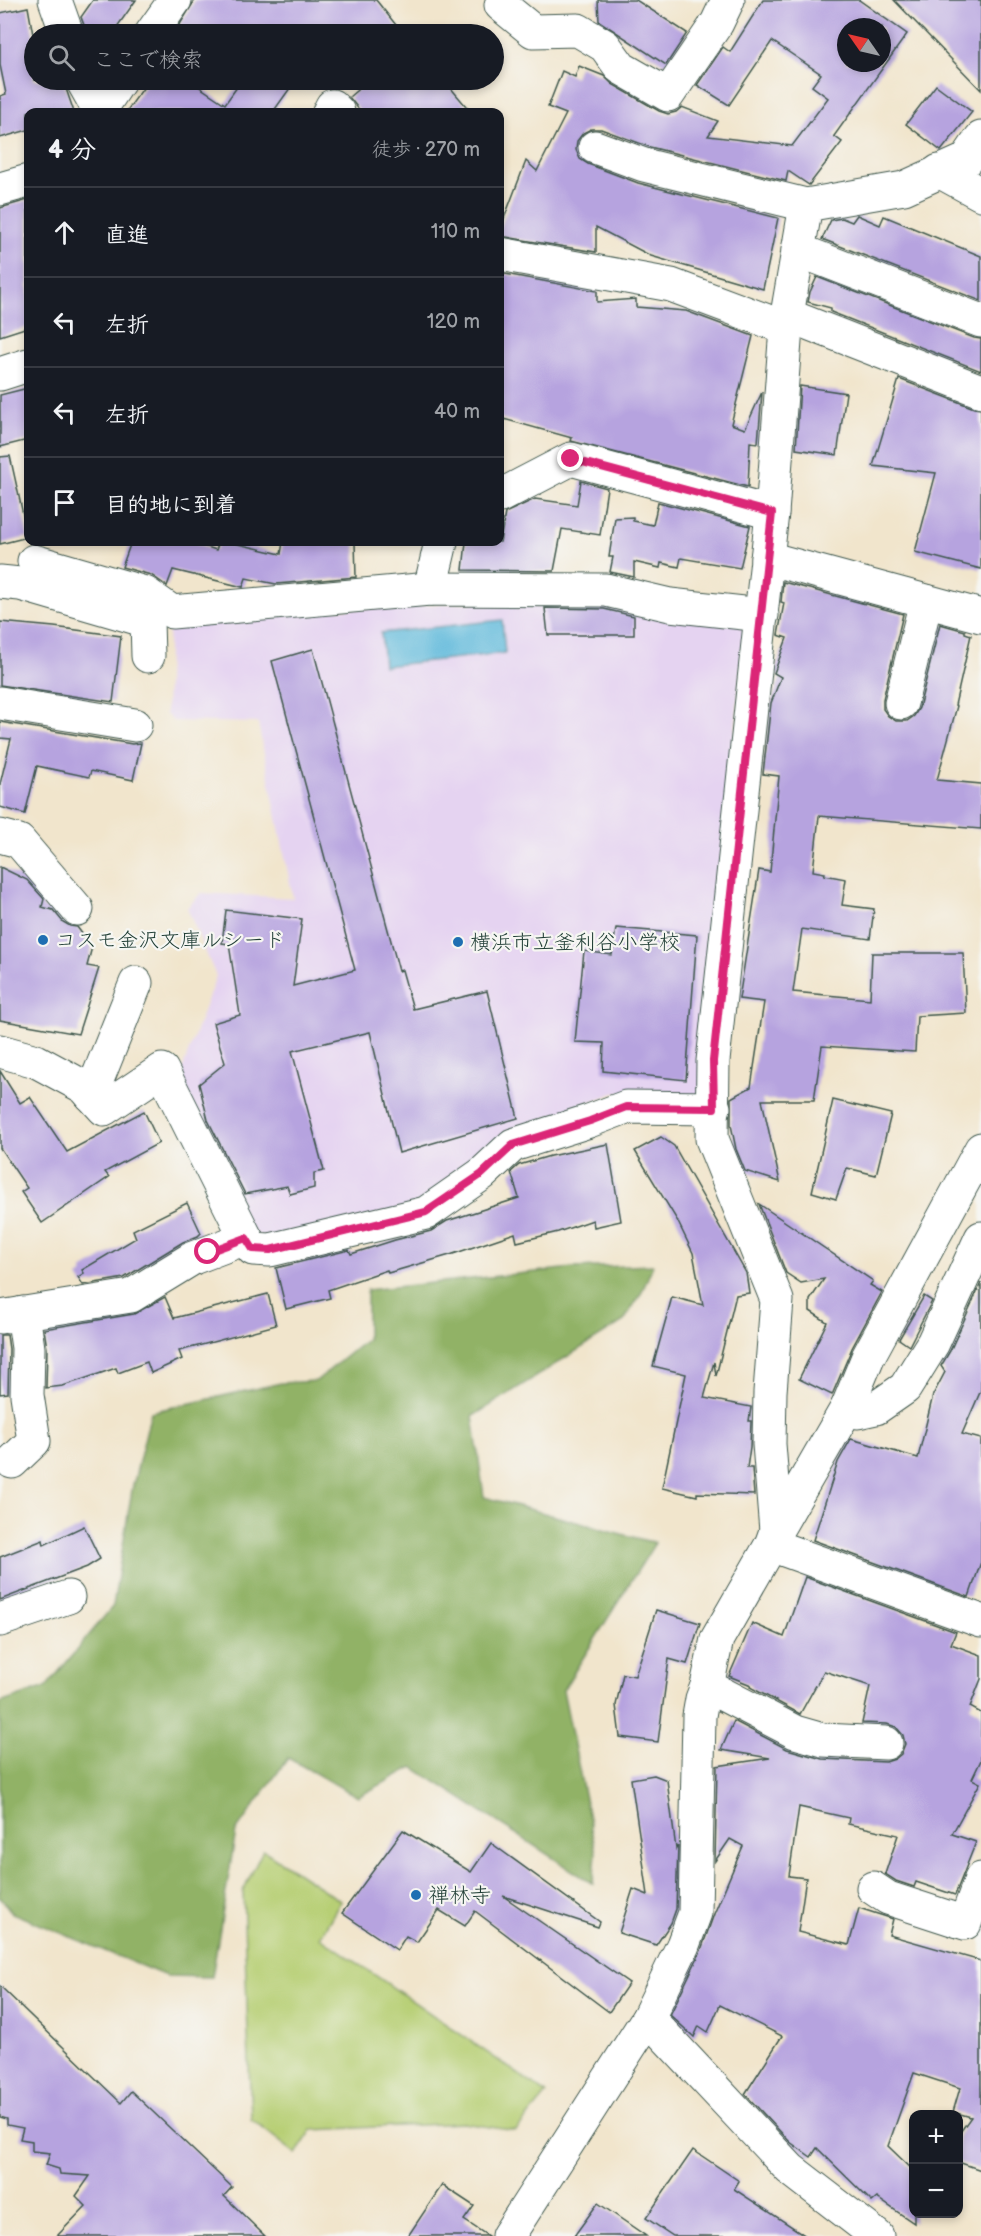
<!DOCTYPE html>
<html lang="ja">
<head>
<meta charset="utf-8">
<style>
	body { margin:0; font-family:"Balsamiq Sans","Klee One",sans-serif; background:#242831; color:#f1f3f6 }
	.controls { position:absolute; right:18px; bottom:18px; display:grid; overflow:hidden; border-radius:12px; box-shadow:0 3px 9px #0003 }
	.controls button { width:54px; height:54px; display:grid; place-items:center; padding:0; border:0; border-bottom:2px solid #363941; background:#171b24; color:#f1f3f6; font:30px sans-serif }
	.compass { position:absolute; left:837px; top:18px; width:54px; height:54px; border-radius:50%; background:#171b24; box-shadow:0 3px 9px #0003; rotate:304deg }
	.stop { position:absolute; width:18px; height:18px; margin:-14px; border:4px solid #db2777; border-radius:50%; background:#fff }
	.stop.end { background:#db2777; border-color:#fff; box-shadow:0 2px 6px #0008 }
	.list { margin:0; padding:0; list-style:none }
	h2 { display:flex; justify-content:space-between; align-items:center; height:78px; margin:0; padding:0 24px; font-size:26px }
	h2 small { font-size:20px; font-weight:400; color:#9ea1a6 }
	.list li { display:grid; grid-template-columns:39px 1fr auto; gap:18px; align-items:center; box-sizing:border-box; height:90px; padding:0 24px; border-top:2px solid #363941 }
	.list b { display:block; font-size:22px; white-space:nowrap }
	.list em { font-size:20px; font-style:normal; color:#9ea1a6 }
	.icon { flex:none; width:33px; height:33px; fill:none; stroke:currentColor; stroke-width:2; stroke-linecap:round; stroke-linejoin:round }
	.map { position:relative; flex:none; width:981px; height:2236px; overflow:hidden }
	.search { position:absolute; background:#171b24; box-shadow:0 3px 9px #0003; left:24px; top:24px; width:480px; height:66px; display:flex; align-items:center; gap:15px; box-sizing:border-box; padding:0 21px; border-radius:33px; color:#9ea1a6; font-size:22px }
	.panel { position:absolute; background:#171b24; box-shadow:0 3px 9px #0003; left:24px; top:108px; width:480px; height:438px; border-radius:12px }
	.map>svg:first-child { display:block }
	.built { fill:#e5d3f1 }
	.green { fill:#b7cf74; stroke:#6b8654; stroke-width:1.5 }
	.forest { fill:#91b266; stroke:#58784d; stroke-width:1.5 }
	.water { fill:#5eb9db; stroke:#3e7b88; stroke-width:1.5 }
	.building { fill:#b6a3df; fill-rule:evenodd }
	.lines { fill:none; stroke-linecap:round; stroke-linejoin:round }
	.minor-casing { stroke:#3e564b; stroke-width:35 }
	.minor { stroke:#fff; stroke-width:33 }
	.route { stroke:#db2777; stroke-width:8 }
	.poi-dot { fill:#1f6fb2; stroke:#f6f6f2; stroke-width:2 }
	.labels { text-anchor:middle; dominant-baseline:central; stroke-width:4.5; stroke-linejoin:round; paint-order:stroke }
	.poi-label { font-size:21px; fill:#1f3d34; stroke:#f6f6f2; text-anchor:start }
</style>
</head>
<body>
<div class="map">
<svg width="981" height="2236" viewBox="0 0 981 2236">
	<rect width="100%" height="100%" fill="#f6f6f2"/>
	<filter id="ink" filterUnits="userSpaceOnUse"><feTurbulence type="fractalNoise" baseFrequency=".0167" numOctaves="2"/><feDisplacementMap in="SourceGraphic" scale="12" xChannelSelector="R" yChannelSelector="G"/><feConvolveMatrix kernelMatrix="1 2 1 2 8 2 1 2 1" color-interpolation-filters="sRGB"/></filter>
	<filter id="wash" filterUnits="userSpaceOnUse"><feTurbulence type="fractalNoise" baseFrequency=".008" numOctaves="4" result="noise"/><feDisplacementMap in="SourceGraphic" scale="24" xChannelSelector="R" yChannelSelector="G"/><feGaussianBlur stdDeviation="1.35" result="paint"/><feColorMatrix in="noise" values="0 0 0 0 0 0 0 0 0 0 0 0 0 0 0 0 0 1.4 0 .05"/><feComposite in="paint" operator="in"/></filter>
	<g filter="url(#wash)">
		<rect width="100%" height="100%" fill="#f1e5cc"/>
		<polygon class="built" points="575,597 745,624 700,1099 614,1093 527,1125 436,1196 287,1251 251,1231 177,1084 216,976 187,908 201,893 293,898 258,723 173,721 166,714 169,619"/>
		<polygon class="green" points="263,1850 341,1901 320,1937 547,2094 516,2131 463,2123 312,2130 296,2154 251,2119 243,1891"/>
		<polygon class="forest" points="653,1265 642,1292 624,1321 473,1416 484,1497 655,1543 563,1690 596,1853 593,1884 413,1767 358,1797 288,1758 236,1831 212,1977 166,1976 12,1913 0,1897 0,1703 46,1687 113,1606 132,1490 151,1412 281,1383 316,1381 367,1339 367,1290 573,1268"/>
		<polygon class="water" points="502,620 505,653 384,666 381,633"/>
		<g id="blocks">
			<g class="building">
				<polygon points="93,0 136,0 112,34 96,34 84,25 81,17"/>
				<polygon points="195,0 376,0 400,30 378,34 174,34"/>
				<polygon points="598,0 636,0 687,33 666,65 599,21"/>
				<path d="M 763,0 L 859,0 L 907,34 L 834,136 L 842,142 L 809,185 L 788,171 L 786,181 L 650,147 L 601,129 L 591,129 L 583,133 L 577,141 L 576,150 L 580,159 L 588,164 L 638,183 L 778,218 L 763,289 L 651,256 L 596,227 L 596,252 L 500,236 L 500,229 L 526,161 L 537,171 L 566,114 L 548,107 L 562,71 L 575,77 L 579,66 L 604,76 L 612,84 L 659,111 L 668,114 L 676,112 L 682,107 L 718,121 L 708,136 L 792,146 L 828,98 L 812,86 L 821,74 L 772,41 L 729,105 L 697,85 L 723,47 L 730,52 ZM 846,27 L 882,27 L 882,63 L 846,63 Z"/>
				<polygon points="894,0 981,0 981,90"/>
				<polygon points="28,7 34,40 34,80 63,80 74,112 28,112 28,130 0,138 0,96 6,94 0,65 0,13"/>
				<polygon points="149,80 189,80 225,104 242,80 286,80 293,84 273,112 126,112"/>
				<polygon points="369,80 444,80 471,112 361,112 349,97"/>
				<polygon points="936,85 972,112 941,151 906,124"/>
				<polygon points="28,200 28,327 0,336 0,208"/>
				<polygon points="857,215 880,225 884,216 981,256 981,301 822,239 831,220 842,218 852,222"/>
				<polygon points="500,273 597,291 597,302 636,299 636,307 686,311 753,336 731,424 745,429 762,392 758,443 750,442 748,487 571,441 572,438 500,418"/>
				<polygon points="817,277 974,338 981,339 981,371 831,312 831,308 808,302 810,292"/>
				<polygon points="899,379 974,408 981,409 981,569 915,552 936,473 873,466"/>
				<polygon points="800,386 846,393 837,455 796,449"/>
				<polygon points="28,388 28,440 0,447 0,395"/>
				<polygon points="10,456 28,537 0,544 0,457"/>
				<polygon points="581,481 607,488 600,535 562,529 554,571 463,570 466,542 500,542 505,513 535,499 577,505"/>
				<polygon points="658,502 750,526 740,568 681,558 679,567 661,563 660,568 634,562 634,577 610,572 613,557 609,557 615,518 633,517 633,521 653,525"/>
				<polygon points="131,542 193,542 216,550 219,542 229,542 281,554 283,542 355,542 356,577 276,584 246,578 243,587 173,570 167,586 151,575 122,567"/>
				<polygon points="783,582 903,614 883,699 883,709 888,716 896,721 907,721 914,716 919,708 940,624 965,631 965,633 971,635 955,705 957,706 937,780 981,784 981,829 819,816 813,871 825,873 824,875 846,879 842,905 874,909 870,939 802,929 793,992 870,999 872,953 963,953 966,1013 917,1016 915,1052 822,1046 814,1100 762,1100 780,1182 745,1171 736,1149 731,1125 731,1098 751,1087 764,1002 739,999 759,870 770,872 779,776 763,774 771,703 781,677 774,673 787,638 778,635 784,603 781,602"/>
				<polygon points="545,608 604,609 634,616 634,635 548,635"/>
				<polygon points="0,622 54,627 121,636 113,702 0,685"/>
				<polygon points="313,649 399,971 402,970 413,1009 487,991 518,1118 399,1153 370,1032 292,1051 324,1171 314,1173 314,1188 290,1194 287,1186 245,1194 208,1120 199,1084 225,1063 213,1023 240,1015 229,944 222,943 226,910 302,919 293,986 355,970 272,661"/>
				<polygon points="0,722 132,744 141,743 133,780 91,771 89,777 37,766 25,814 0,807 0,784 11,739 0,738"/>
				<polygon points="0,867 27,880 44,899 42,907 53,910 63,922 70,926 77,927 92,947 87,966 99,968 78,1034 0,1020"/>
				<polygon points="616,928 697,935 686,1080 603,1071 604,1043 575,1042 584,951 612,955"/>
				<polygon points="0,1071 20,1103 30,1097 67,1152 144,1111 159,1143 105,1172 109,1177 42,1223 21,1192 27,1188 0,1148"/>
				<polygon points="833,1100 891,1114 876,1175 847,1168 836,1199 812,1192"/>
				<polygon points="661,1137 674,1146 746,1273 749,1293 736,1295 716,1376 714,1362 704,1398 751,1407 749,1421 751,1421 750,1447 747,1468 752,1468 754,1495 697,1493 697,1496 662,1488 686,1374 653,1366 672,1297 703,1305 693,1253 677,1220 635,1151"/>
				<polygon points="608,1144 621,1221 594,1227 593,1220 558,1232 517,1242 515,1233 450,1255 388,1273 387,1270 328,1290 330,1298 286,1309 276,1268 349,1250 351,1254 395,1240 431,1231 447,1221 519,1198 511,1172 519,1165 550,1156"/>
				<polygon points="187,1203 201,1233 198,1236 183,1242 124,1278 83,1285 78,1277 84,1273 82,1270 136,1238 133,1230"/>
				<polygon points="759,1204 873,1281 870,1285 882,1292 852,1348 832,1395 799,1379 827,1322 810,1311 810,1300 824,1279 801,1283 786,1273"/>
				<polygon points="981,1283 981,1390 962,1434 981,1439 981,1562 969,1597 813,1540 838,1462 851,1439 918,1458 933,1395 945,1372 941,1366 950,1351"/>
				<polygon points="268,1294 276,1325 179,1351 182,1359 151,1373 147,1362 118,1373 116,1368 63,1386 46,1388 47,1348 44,1329 134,1314 165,1297 174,1318"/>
				<polygon points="924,1296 932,1301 909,1346 899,1339"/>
				<polygon points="0,1335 7,1335 9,1349 8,1393 0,1394"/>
				<polygon points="84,1526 100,1559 87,1567 0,1600 0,1557 43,1540 44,1545"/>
				<polygon points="805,1577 956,1632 951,1644 981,1655 981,1679 970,1707 981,1713 981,1760 972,1779 980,1783 952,1834 976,1842 955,1895 916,1882 914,1887 896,1881 885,1874 898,1835 848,1824 849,1818 799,1807 789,1876 806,1878 798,1932 849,1945 859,1908 893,1919 889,1935 981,1961 981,2170 958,2162 958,2135 971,2117 953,2112 960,2088 914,2073 888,2146 914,2171 914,2223 877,2198 872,2202 817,2148 811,2157 790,2142 745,2094 782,2036 720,2005 708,2032 699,2026 694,2037 670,2015 700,1953 714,1914 743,1846 730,1839 715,1861 717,1766 770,1758 721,1750 734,1721 787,1749 822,1759 886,1762 895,1759 901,1754 905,1744 903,1735 896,1727 887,1724 862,1723 870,1686 824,1671 800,1714 750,1687 751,1685 729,1676 752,1623 784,1637"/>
				<polygon points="656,1610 700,1623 687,1664 669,1659 658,1742 620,1737 616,1705 623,1674 635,1676"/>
				<polygon points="654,1775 667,1780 676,1849 678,1845 676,1909 671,1923 656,1945 619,1933 633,1889 648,1895 631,1779"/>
				<polygon points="403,1830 471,1872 491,1843 600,1922 598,1927 503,1896 629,1983 609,2012 475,1911 465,1926 439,1910 417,1942 406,1936 397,1950 342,1913"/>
				<polygon points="0,1986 121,2103 131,2091 232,2187 224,2196 265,2236 57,2236 86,2206 76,2196 90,2176 60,2174 59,2169 46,2165 50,2153 32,2151 32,2141 20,2139 23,2128 7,2125 7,2119 0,2117"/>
				<polygon points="693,2150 739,2181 734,2189 806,2236 673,2236 646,2218"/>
				<polygon points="442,2185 474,2206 464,2220 488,2236 408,2236"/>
				<polygon points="598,2203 646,2236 574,2236"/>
			</g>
		</g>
	</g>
	<g filter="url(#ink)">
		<use href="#blocks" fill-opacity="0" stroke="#3e564b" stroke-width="1.5"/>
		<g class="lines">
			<g class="minor-casing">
				<g id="minor">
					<polyline points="55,0 67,34"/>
					<polyline points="501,5 533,31 578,30 605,46 621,68 668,95 717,23 728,0"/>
					<polyline points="151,34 175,0"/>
					<polyline points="82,80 100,112"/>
					<polyline points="100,110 120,80"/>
					<polyline points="329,112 332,106 338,112"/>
					<polyline points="595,147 644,165 806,205"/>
					<polyline points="939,171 981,194"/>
					<polyline points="0,189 28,181"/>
					<polyline points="798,250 981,321"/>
					<polyline points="500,254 671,285 786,328"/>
					<polyline points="787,315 981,391"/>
					<polyline points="0,374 28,365"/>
					<polyline points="500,496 571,459 772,513"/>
					<polyline points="767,558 981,616"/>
					<polyline points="34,561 145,593 172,612 430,589 606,590 670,605 762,615"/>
					<polyline points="0,582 20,584 147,621 148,656"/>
					<polyline points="430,589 441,542"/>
					<polyline points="0,703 135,725"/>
					<polyline points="901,703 926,601"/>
					<polyline points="0,836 19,841 77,909"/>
					<polyline points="0,1051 36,1061 84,1087 104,1109 162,1070 246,1238"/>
					<polyline points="91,1095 136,983"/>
					<polyline points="0,1317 131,1296 193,1258 246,1238 253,1249 270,1250 426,1213 482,1174 513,1145 589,1121 626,1107 714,1108"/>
					<polyline points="847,1408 858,1412 876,1408 905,1388 933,1343 981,1238"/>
					<polyline points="12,1462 34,1441 27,1395 28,1348 23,1313"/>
					<polyline points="776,1531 769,1444 770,1392 777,1300 712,1139 713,1061 772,513 787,315 806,205 904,188 966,160 981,138"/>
					<polyline points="771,1545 981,1621"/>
					<polyline points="0,1620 68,1597"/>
					<polyline points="707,1686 795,1732 823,1740 886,1743"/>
					<polyline points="873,1888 888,1898 965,1923 981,1879"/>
					<polyline points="648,2018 790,2169 877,2236"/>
					<polyline points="508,2236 648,2018 683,1945 695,1913 699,1716 702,1699 707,1686 717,1639 771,1545 776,1531 847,1408 868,1357 981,1149"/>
				</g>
			</g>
			<use href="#minor" class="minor"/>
		</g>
	</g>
	<g class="lines" filter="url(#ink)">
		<polyline class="route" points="208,1252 246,1238 253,1249 270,1250 426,1212 482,1174 513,1145 590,1121 626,1107 714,1108 713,1061 772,513 571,459"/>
	</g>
	<g class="poi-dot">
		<circle cx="43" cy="940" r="6"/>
		<circle cx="458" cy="942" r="6"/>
		<circle cx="416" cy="1895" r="6"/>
	</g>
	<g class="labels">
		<g class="poi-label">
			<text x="55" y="940">コスモ金沢文庫ルシード</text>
			<text x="470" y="942">横浜市立釜利谷小学校</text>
			<text x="428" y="1895">禅林寺</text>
		</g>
	</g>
</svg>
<div class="controls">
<button>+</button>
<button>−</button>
</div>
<svg class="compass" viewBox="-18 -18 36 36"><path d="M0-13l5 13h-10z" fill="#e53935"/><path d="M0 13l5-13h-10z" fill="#9ea1a6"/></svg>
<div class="stop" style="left:208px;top:1252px"></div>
<div class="stop end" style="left:571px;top:459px"></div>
<div class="search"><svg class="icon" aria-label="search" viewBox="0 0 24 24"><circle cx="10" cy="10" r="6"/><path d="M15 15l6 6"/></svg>ここで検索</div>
<section class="panel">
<h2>4 分<small>徒歩 · 270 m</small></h2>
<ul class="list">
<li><svg class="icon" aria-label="ahead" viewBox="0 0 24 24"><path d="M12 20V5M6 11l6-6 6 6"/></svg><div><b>直進</b></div><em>110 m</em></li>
<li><svg class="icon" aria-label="left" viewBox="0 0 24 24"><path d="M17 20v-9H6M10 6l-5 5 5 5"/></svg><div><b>左折</b></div><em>120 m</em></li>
<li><svg class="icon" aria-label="left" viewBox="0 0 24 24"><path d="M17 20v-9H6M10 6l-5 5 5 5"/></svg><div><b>左折</b></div><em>40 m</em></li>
<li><svg class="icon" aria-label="arrive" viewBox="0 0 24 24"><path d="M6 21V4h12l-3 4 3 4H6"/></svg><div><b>目的地に到着</b></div></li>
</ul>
</section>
</div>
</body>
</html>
